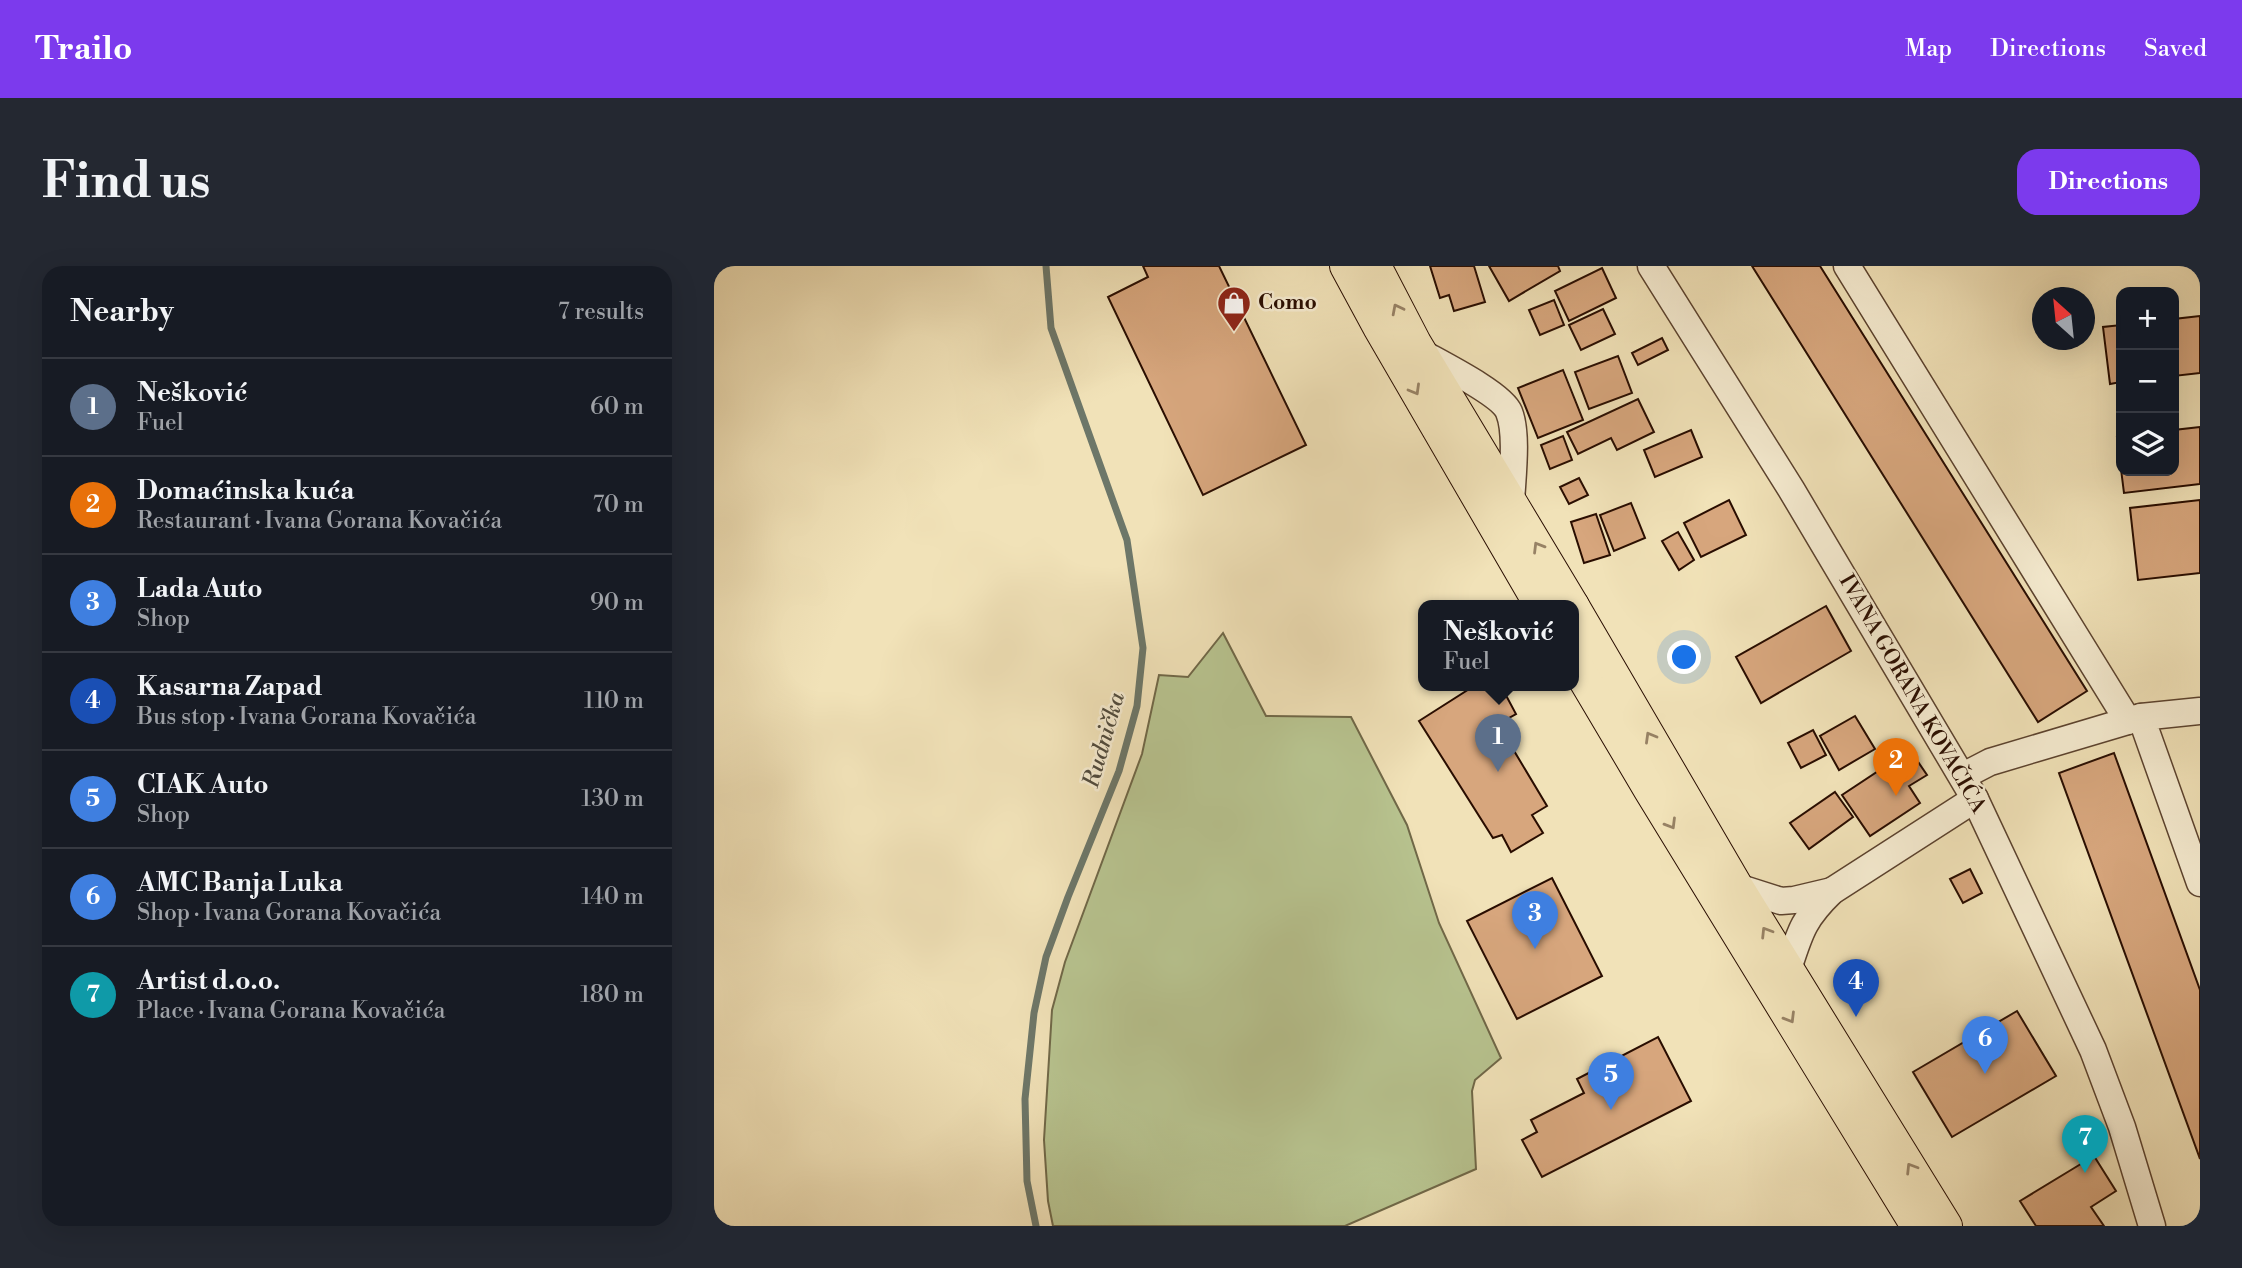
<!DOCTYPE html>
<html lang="en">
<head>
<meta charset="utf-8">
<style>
	body { margin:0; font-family:"Libre Bodoni",serif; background:#242831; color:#f1f3f6 }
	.controls { position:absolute; right:21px; top:21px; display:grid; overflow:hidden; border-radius:14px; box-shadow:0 7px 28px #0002 }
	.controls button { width:63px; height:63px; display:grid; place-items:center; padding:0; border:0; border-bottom:2px solid #363941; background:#171b24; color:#f1f3f6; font:35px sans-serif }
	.compass { position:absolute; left:1318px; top:21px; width:63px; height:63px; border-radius:50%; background:#171b24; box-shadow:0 7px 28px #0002; rotate:333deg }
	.you { position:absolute; left:971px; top:392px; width:24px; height:24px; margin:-18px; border:5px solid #fff; border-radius:50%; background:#1a73e8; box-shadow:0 0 0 10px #1a73e833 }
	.badge { display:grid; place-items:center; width:46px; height:46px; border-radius:50%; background:#7c3aed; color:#fff; font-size:23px; font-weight:700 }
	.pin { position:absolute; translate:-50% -58px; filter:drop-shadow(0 2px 4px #0008) }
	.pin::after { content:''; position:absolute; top:37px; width:24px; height:21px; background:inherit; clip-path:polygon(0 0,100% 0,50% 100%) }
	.popup { position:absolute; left:704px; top:334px; width:161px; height:91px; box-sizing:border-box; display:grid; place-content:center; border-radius:14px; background:#171b24; filter:drop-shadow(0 2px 5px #0005); font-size:23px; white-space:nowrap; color:#9ea1a6 }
	.popup b { font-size:26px; color:#f1f3f6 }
	.popup::after { content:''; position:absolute; left:50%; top:100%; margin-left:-14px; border:14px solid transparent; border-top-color:#171b24 }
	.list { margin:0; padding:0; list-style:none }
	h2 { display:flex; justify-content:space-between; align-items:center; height:91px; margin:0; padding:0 28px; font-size:30px }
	h2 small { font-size:23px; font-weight:400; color:#9ea1a6 }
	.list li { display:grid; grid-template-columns:46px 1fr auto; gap:21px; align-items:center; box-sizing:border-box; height:98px; padding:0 28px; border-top:2px solid #363941 }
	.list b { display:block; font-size:26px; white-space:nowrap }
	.list p { margin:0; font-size:23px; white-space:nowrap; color:#9ea1a6 }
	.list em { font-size:23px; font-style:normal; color:#9ea1a6 }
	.icon { flex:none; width:38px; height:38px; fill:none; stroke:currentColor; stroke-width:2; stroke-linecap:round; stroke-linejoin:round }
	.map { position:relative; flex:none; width:1486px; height:960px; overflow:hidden; border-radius:21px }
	header { display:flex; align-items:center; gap:42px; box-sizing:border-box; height:98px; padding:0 35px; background:#7c3aed; color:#fff }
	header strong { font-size:33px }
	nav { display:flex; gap:38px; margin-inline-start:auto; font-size:24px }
	.intro { display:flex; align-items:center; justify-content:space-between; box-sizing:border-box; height:168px; padding:0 42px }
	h1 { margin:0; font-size:49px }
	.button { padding:18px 32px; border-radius:21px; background:#7c3aed; color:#fff; font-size:24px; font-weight:700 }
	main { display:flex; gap:42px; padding:0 42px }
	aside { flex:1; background:#171b24; border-radius:21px; box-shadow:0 7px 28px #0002 }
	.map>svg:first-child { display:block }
	.green { fill:#b8c490; stroke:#706848; stroke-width:2 }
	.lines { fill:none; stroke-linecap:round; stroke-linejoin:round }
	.stream { stroke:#6d7769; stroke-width:7 }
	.building { fill:#d7a67d; stroke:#290d00; stroke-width:2 }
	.minor-casing { stroke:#5b422e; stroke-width:29 }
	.major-casing { stroke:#290d00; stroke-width:34 }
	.minor { stroke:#f6ecd1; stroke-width:26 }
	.major { stroke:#f1e2b8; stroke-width:32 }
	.oneway { stroke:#978265 }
	.labels { text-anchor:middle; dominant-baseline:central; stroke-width:5; stroke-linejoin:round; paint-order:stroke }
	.poi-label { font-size:21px; font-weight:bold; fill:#290d00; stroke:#f6ecd1; text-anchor:start }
	.street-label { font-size:21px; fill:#290d00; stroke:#f6ecd1 }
	.water-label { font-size:23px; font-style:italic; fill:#514b3d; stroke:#f6ecd1 }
</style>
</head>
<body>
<header>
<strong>Trailo</strong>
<nav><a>Map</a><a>Directions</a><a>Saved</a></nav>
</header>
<div class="intro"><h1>Find us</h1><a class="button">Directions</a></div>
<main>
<aside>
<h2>Nearby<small>7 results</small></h2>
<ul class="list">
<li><span class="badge" style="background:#5c6f8a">1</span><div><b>Nešković</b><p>Fuel</p></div><em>60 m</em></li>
<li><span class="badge" style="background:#e8710a">2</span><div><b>Domaćinska kuća</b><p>Restaurant · Ivana Gorana Kovačića</p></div><em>70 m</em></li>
<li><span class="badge" style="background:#3f7fe0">3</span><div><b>Lada Auto</b><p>Shop</p></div><em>90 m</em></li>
<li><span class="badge" style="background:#1a4fb4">4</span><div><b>Kasarna Zapad</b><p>Bus stop · Ivana Gorana Kovačića</p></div><em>110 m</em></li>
<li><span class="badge" style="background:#3f7fe0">5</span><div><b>CIAK Auto</b><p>Shop</p></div><em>130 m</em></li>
<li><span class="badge" style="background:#3f7fe0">6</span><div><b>AMC Banja Luka</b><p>Shop · Ivana Gorana Kovačića</p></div><em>140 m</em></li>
<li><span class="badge" style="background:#0f9aa8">7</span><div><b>Artist d.o.o.</b><p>Place · Ivana Gorana Kovačića</p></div><em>180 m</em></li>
</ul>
</aside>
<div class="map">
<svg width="1486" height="960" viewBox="0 0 1486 960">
	<rect width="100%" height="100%" fill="#f1e2b8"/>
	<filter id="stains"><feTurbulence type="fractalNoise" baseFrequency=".00286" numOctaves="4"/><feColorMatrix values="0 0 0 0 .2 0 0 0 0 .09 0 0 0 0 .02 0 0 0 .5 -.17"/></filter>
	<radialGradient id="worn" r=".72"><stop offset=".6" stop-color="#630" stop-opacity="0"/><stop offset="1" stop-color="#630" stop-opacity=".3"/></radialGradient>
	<polygon class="green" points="509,367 552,450 637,451 693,559 725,657 787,792 761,814 758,825 762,903 631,960 339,960 334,935 330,874 338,744 351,696 428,488 445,409 474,411"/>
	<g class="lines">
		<polyline class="stream" points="322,960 313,915 311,833 320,747 332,691 354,631 405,505 423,440 429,382 413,274 337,62 332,0"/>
	</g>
	<g class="building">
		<polygon points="429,0 505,0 592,179 489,229 394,31 434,11"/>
		<polygon points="716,0 760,0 771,36 740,45 735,29 726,32"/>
		<polygon points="775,0 844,0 846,5 795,35"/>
		<polygon points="1038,0 1106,0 1373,425 1324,456"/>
		<polygon points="888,2 902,32 855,55 841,25"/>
		<polygon points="840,34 850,59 826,69 815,44"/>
		<polygon points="889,43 901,68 867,84 855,59"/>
		<polygon points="1486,50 1486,107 1460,110 1460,53"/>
		<polygon points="1407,59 1407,116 1396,118 1389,61"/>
		<polygon points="948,72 954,84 924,99 918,87"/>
		<polygon points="904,90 918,127 875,143 861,106"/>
		<polygon points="849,104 869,154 824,172 804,122"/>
		<polygon points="924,133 940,166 903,184 897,172 864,188 853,166"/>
		<polygon points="1486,161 1486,218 1410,227 1403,171 1407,171 1407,205 1460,205 1460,164"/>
		<polygon points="977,164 988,191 941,211 930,184"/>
		<polygon points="849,170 858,194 836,203 827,179"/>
		<polygon points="865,212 874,229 855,238 846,221"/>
		<polygon points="1015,234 1032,269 987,291 970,257"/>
		<polygon points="1486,234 1486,307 1424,314 1416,242"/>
		<polygon points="917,237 931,272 900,285 886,249"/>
		<polygon points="882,248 896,289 870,297 857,256"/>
		<polygon points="964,266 980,294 965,304 948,275"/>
		<polygon points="1112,340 1137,385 1047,437 1022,391"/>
		<polygon points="760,420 787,420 802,448 784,458 833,540 818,549 829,567 797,586 788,569 779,572 705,455"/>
		<polygon points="1141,450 1161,483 1125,504 1106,470"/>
		<polygon points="1099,464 1112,489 1087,502 1074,477"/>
		<polygon points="1196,484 1213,509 1195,520 1206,537 1156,570 1128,529"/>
		<polygon points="1400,487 1486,724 1486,893 1345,507"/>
		<polygon points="1121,526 1139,551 1095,583 1076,557"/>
		<polygon points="1256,603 1268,627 1249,637 1236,613"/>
		<polygon points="838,612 888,710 803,753 753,655"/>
		<polygon points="1303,745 1342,810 1238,871 1199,806"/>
		<polygon points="944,771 977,835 828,911 808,874 823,866 817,854 870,827 863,813"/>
		<polygon points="1380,890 1402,925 1377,941 1390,960 1322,960 1306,935"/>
	</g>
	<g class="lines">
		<g class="minor-casing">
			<g id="minor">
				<polyline points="937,0 1077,223 1261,533 1379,784 1408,861 1438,960"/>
				<polyline points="1133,0 1414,455"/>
				<path d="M 706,86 C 725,97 788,128 795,146 C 804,168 798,213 797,237"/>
				<polyline points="1486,445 1427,451 1486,617"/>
				<polyline points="1249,510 1276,496 1427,451"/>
				<polyline points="1023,621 1067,635 1080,634 1118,625"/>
				<path d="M 1074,703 C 1086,666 1089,653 1118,625 L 1261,533"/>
			</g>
		</g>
		<g class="major-casing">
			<g id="major">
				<polyline points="632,0 665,61 827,340"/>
				<polyline points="661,0 701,77 859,340"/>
				<polyline points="859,340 1023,621 1232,960"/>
				<polyline points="859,394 936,524 1203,960"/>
			</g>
		</g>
		<use href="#minor" class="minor"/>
		<use href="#major" class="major"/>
	</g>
	<defs><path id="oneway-chevron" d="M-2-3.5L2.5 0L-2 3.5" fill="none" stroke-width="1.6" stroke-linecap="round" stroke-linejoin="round" transform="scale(1.75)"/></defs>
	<g class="oneway">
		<use href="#oneway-chevron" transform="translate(683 43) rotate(-117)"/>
		<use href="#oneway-chevron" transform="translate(701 124) rotate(60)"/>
		<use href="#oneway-chevron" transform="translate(824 281) rotate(-121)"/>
		<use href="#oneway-chevron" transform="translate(936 471) rotate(-120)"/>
		<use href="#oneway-chevron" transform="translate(957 558) rotate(59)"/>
		<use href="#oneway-chevron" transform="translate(1052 666) rotate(-122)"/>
		<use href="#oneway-chevron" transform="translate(1076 752) rotate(59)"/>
		<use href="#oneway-chevron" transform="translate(1197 902) rotate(-122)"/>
	</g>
	<defs>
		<g id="shop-pin" transform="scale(1.75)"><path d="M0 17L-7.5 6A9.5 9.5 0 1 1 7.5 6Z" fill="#8f2418" stroke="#f6ecd1"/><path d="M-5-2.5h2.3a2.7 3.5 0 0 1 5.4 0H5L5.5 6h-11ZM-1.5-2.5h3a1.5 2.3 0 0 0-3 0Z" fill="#fff"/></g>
	</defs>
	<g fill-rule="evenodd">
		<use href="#shop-pin" x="520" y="37"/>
	</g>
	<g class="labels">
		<g class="poi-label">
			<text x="544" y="37">Como</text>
		</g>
		<g class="street-label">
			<text transform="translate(1198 428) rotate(60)">IVANA GORANA KOVAČIĆA</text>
		</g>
		<g class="water-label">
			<text transform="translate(390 474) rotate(-74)">Rudnička</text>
		</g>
	</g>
	<rect width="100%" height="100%" filter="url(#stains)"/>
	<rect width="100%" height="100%" fill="url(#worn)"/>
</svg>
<div class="controls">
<button>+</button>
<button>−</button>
<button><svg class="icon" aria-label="layers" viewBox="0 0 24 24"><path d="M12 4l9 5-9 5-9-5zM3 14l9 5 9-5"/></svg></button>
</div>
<svg class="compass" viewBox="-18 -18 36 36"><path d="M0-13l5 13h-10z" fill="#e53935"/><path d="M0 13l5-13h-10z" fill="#9ea1a6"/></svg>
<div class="you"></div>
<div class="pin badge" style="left:784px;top:506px;background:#5c6f8a">1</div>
<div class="popup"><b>Nešković</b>Fuel</div>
<div class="pin badge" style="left:1182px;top:530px;background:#e8710a">2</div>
<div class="pin badge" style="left:821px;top:683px;background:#3f7fe0">3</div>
<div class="pin badge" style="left:1142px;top:751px;background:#1a4fb4">4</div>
<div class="pin badge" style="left:897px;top:844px;background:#3f7fe0">5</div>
<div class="pin badge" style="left:1271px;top:808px;background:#3f7fe0">6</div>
<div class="pin badge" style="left:1371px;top:907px;background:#0f9aa8">7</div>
</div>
</main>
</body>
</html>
